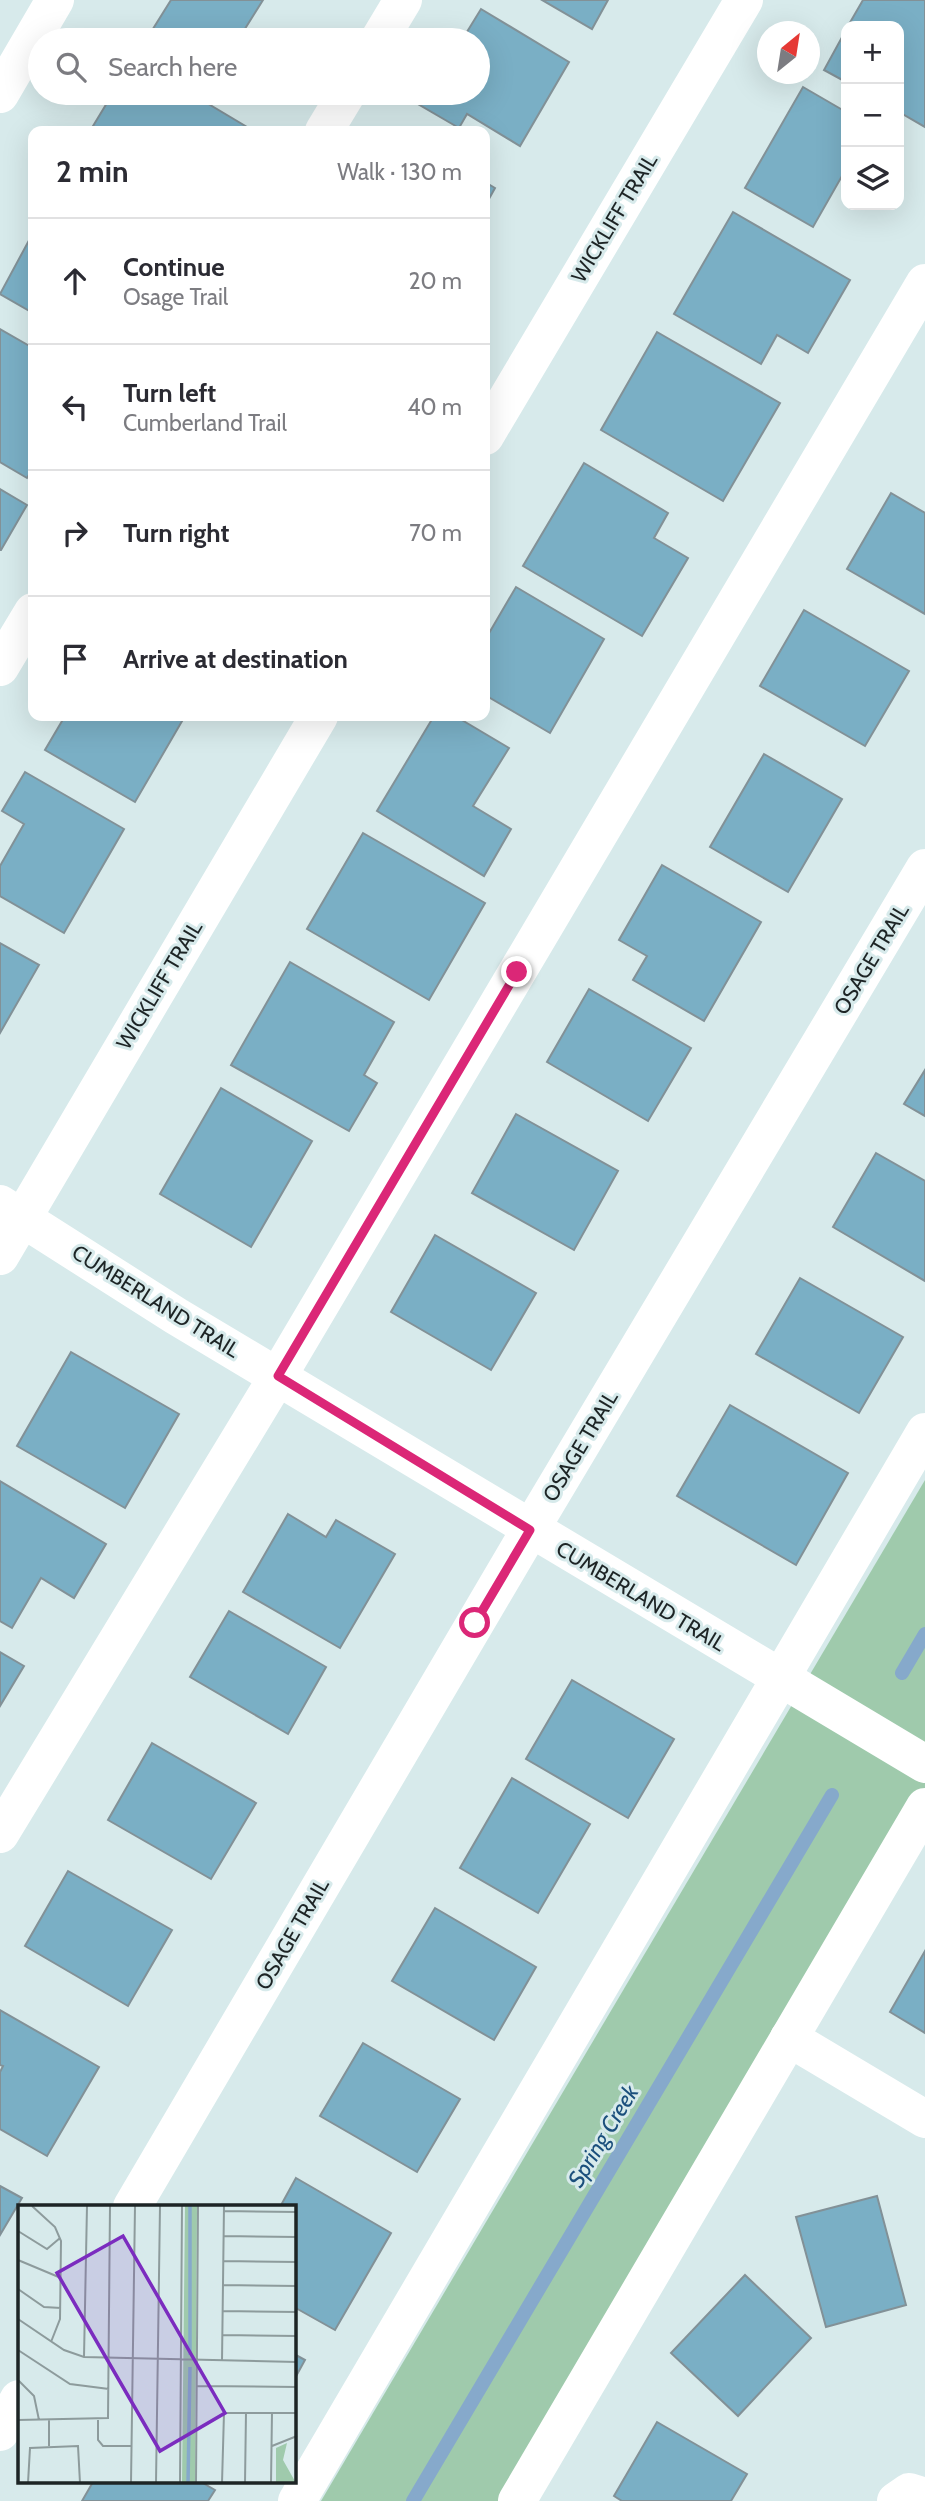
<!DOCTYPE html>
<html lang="en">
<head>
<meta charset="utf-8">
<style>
	body { margin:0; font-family:Cabin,sans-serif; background:#f7f7f7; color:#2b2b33 }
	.controls { position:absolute; right:21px; top:21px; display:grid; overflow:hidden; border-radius:14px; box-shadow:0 7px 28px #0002 }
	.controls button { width:63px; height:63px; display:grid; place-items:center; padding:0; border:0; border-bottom:2px solid #e1e1e2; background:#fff; color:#2b2b33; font:35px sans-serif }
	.compass { position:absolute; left:757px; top:21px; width:63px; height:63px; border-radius:50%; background:#fff; box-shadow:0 7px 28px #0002; rotate:30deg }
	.stop { position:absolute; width:21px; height:21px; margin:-16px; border:5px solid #db2777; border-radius:50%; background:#fff }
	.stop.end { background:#db2777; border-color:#fff; box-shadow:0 2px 7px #0008 }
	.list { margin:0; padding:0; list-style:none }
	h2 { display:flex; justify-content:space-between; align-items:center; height:91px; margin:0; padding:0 28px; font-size:30px }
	h2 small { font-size:23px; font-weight:400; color:#7c7c81 }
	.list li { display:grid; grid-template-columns:46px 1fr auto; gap:21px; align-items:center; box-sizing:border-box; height:126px; padding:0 28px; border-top:2px solid #e1e1e2 }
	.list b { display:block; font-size:26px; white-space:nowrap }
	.list p { margin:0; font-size:23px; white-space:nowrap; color:#7c7c81 }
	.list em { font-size:23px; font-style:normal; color:#7c7c81 }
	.icon { flex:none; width:38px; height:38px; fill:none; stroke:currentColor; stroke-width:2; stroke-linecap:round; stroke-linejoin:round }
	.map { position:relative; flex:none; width:925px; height:2501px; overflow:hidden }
	.search { position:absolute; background:#fff; box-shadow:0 7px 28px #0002; left:28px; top:28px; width:462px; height:77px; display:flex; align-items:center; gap:18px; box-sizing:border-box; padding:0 24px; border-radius:38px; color:#7c7c81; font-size:26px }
	.panel { position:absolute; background:#fff; box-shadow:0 7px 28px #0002; left:28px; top:126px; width:462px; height:595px; border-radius:14px }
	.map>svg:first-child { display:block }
	.green { fill:#9fcaac }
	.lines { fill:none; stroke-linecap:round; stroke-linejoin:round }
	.stream { stroke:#86a9cb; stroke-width:14 }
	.building { fill:#7aafc5; stroke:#829197; stroke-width:2 }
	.minor { stroke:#fff; stroke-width:38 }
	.route { stroke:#db2777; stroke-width:9 }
	.labels { text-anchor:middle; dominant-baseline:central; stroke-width:6; stroke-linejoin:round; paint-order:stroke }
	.street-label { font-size:21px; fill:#1d2425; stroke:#d7eaeb }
	.water-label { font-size:23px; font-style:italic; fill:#1b4f7c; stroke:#d7eaeb }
	.inset-river { fill:none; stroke:#86a9cb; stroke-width:3.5 }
	.inset-road { fill:none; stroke:#8d9b9c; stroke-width:2 }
	.view { fill:#7b2cbf; fill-opacity:0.15; stroke:#7b2cbf; stroke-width:3.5 }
	.inset-edge { fill:none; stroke:#1d2425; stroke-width:3.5 }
</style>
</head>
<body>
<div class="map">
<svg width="925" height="2501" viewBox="0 0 925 2501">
	<rect width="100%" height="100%" fill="#d7eaeb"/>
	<polygon class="green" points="925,1480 925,1790 510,2501 321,2501"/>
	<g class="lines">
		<g class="stream">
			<polyline points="902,1673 925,1634"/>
			<polyline points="413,2501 832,1795"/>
		</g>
	</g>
	<g class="building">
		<polygon points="171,0 263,0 238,40 146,40"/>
		<polygon points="542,0 608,0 592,29"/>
		<polygon points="863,0 925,0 925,127 899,112 899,26 848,26"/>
		<polygon points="481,9 569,62 520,146 467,114 459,128 406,97 408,93 478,93 478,40 462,40"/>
		<polygon points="846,30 846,82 824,70"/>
		<polygon points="803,87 846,112 846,169 813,227 745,188"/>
		<polygon points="113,93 190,93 252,130 90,131"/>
		<polygon points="485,182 495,188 485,206"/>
		<polygon points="733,212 850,280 808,353 777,335 761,364 674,314"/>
		<polygon points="33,233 33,313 0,294"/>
		<polygon points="0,329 33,348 33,468 27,478 0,462"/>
		<polygon points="657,332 780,403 723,501 601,430"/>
		<polygon points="584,463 668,513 654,538 688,558 642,636 523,566"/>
		<polygon points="0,489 27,505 1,550 0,550"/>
		<polygon points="891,493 925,513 925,614 847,569"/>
		<polygon points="516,587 604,639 550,733 485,695 485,640"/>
		<polygon points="804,610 909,671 865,746 760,686"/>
		<polygon points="65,716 185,716 135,802 45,750"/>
		<polygon points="434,716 455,716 509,748 473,806 511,829 484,876 377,811"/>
		<polygon points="764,754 842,799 788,892 710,847"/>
		<polygon points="25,772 124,829 64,933 0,896 0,866 24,824 2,811"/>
		<polygon points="363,833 485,903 429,1000 307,929"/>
		<polygon points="662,865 761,922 704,1021 633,980 647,956 619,940"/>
		<polygon points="0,943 39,965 0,1033"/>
		<polygon points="290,962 394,1022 364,1075 377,1083 349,1131 231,1065"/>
		<polygon points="589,989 691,1048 648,1121 547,1062"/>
		<polygon points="925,1070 925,1116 904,1104"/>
		<polygon points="221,1088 312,1141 251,1247 160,1194"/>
		<polygon points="516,1114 618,1171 574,1250 472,1193"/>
		<polygon points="876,1153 925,1181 925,1281 833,1227"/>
		<polygon points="435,1235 536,1293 491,1370 391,1312"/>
		<polygon points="800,1278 903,1337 859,1413 756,1354"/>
		<polygon points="71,1352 179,1414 125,1508 17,1446"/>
		<polygon points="730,1405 848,1473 796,1565 677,1496"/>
		<polygon points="0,1481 106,1544 74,1598 41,1578 12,1628 0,1621"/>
		<polygon points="288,1514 326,1537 336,1520 395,1554 340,1648 243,1592"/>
		<polygon points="229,1611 326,1667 288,1734 190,1677"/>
		<polygon points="0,1652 24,1666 0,1706"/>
		<polygon points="572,1680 674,1739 628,1818 526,1759"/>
		<polygon points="152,1743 256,1803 211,1879 108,1820"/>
		<polygon points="512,1778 590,1824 538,1913 460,1868"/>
		<polygon points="68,1871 172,1930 128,2006 25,1946"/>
		<polygon points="435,1908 536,1967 494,2040 392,1981"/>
		<polygon points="925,1951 925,2033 890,2012"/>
		<polygon points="0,2010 99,2067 47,2156 0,2129 0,2072 3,2066 0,2065"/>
		<polygon points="363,2043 460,2099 417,2172 320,2116"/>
		<polygon points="296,2178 391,2233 335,2330 294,2307 294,2207 280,2207"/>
		<polygon points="0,2186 22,2198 0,2235"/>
		<polygon points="877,2196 906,2305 826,2327 796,2217"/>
		<polygon points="745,2275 811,2338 738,2416 671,2353"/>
		<polygon points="294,2354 305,2360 294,2380"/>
		<polygon points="657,2422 747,2474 731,2501 622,2501 614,2496"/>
		<polygon points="93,2482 201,2482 215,2490 208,2501 82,2501"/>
	</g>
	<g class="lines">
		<g class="minor">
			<polyline points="379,40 403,0"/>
			<polyline points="0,94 55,0"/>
			<polyline points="324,131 347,93"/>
			<polyline points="485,436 744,0"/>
			<polyline points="0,667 33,612"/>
			<polyline points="0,1204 176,1316 925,1764"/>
			<polyline points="0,1256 319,716"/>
			<polyline points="0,1834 278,1376 925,283"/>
			<polyline points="789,2038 925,2119"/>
			<polyline points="132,2207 530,1530 925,868"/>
			<polyline points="0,2432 19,2399"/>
			<polyline points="297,2501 925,1432"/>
			<polyline points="517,2501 925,1807"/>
			<polyline points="896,2501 909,2492 925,2497"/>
		</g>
	</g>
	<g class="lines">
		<polyline class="route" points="475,1623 530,1530 278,1376 517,972"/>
	</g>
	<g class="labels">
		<g class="street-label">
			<text transform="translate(614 218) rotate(-59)">WICKLIFF TRAIL</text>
			<text transform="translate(871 959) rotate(-59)">OSAGE TRAIL</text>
			<text transform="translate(159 985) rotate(-59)">WICKLIFF TRAIL</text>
			<text transform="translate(156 1301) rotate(32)">CUMBERLAND TRAIL</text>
			<text transform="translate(580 1446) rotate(-59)">OSAGE TRAIL</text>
			<text transform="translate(641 1596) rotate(31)">CUMBERLAND TRAIL</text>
			<text transform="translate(292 1934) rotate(-60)">OSAGE TRAIL</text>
		</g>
		<g class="water-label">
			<text transform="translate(603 2136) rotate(-59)">Spring Creek</text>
		</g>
	</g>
	<g transform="translate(18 2205)">
		<rect width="278" height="278" fill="#d7eaeb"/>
		<path d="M 167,1 L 179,1 L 177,278 L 164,278 ZM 269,238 L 265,255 L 278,278 L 258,278 L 258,243 Z" fill="#9fcaac"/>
		<path class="inset-river" d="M 172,150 L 172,1M 170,278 L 172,162"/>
		<path class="inset-road" d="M 14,1 L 37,22 L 43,36 L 42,114 L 33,137M 206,6 L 279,7M 0,26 L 29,44 L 42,33M 206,31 L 279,32M 0,55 L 43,73M 206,56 L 279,57M 205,80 L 279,81M 0,84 L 26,102 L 43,103M 205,106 L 279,107M 0,114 L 46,145 L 66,152 L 279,157M 205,130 L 279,131M 0,145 L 52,179 L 91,184M 66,152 L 69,1M 204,156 L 206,1M 0,175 L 16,191 L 21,215M 179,181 L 279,182M 0,215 L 90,213 L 92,1M 31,215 L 31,241M 80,215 L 80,235 L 85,241 L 113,241M 254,241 L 279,231M 10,278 L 12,243 L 60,241 L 62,278M 113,278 L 117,1M 138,278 L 142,1M 162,278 L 164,1M 178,278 L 180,1M 204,278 L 206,208 L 279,208M 227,278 L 228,207M 253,278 L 254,207"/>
		<path class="view" d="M 105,31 L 207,208 L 142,246 L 39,68 Z"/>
		<rect width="278" height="278" class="inset-edge"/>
	</g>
</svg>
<div class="controls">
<button>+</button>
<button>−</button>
<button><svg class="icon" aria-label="layers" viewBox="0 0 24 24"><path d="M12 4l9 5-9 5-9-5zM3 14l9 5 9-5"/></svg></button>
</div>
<svg class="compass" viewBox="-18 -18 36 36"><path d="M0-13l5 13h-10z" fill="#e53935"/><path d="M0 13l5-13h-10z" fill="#7c7c81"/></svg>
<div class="stop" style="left:475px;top:1623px"></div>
<div class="stop end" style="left:517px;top:972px"></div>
<div class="search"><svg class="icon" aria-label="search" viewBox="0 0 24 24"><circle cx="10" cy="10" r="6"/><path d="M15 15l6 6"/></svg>Search here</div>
<section class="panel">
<h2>2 min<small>Walk · 130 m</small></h2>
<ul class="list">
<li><svg class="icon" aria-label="ahead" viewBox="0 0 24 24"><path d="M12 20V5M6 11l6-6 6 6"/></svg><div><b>Continue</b><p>Osage Trail</p></div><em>20 m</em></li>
<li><svg class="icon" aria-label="left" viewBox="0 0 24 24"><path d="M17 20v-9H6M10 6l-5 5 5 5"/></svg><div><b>Turn left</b><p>Cumberland Trail</p></div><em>40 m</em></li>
<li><svg class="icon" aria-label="right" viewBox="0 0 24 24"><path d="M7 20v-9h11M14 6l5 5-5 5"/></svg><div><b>Turn right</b></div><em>70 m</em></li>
<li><svg class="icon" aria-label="arrive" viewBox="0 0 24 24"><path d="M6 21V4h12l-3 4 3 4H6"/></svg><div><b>Arrive at destination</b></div></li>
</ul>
</section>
</div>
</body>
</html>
